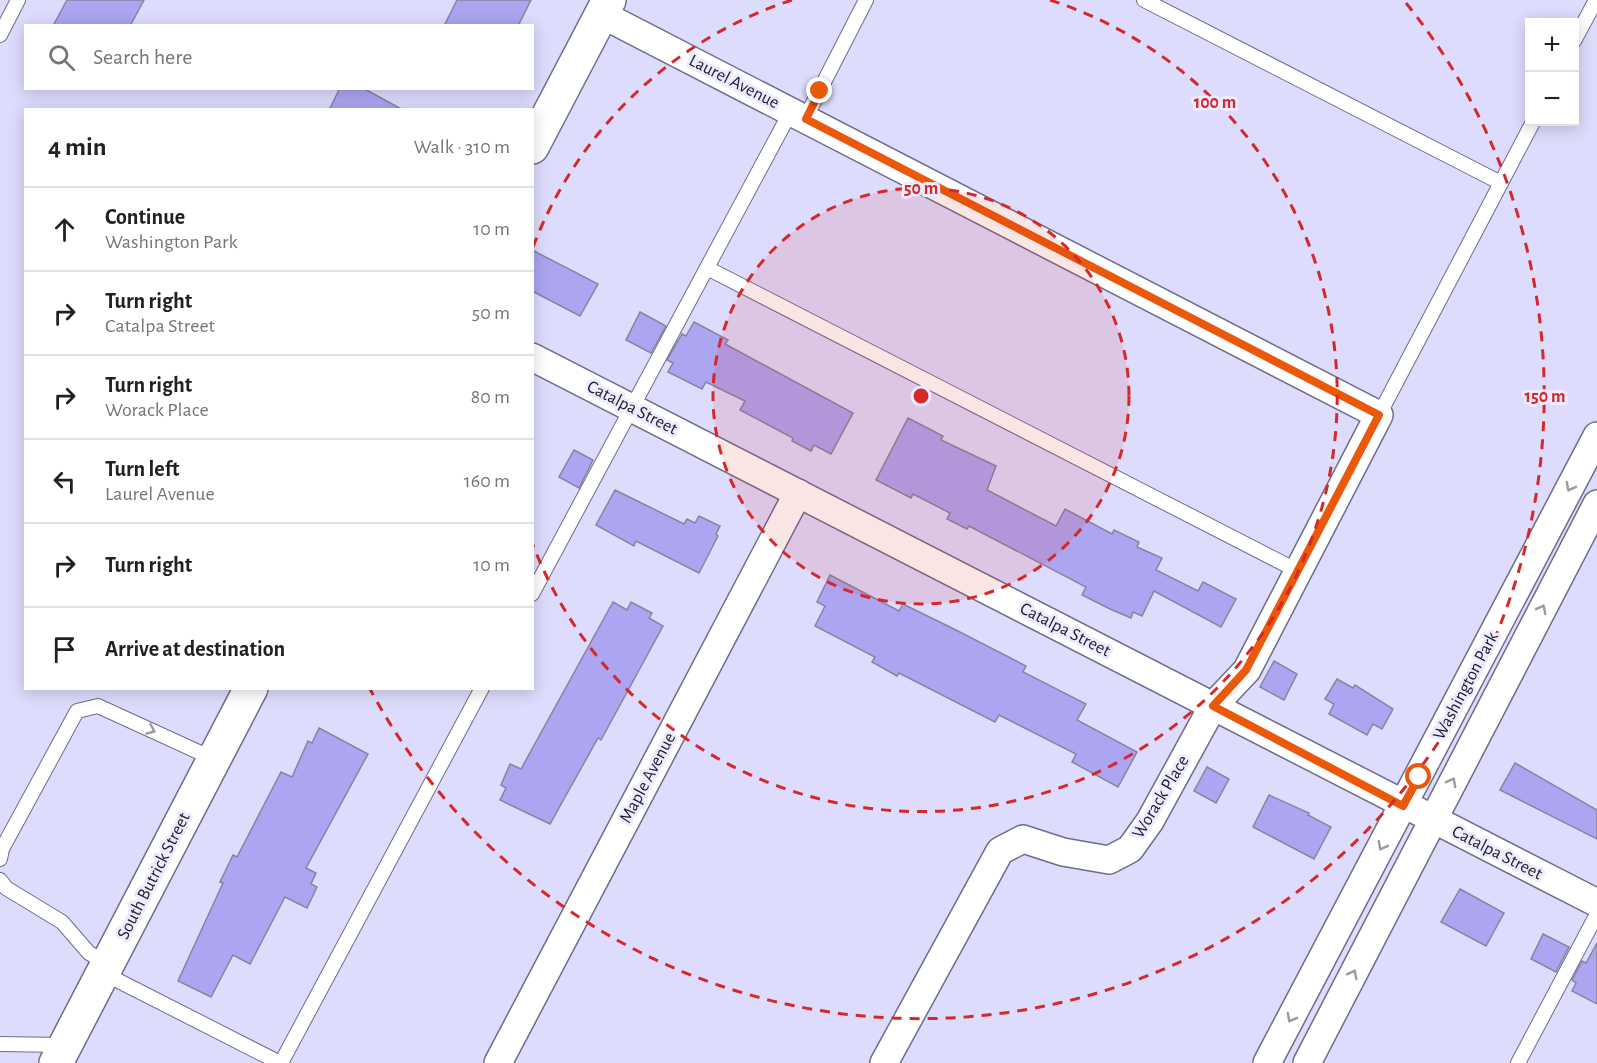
<!DOCTYPE html>
<html lang="en">
<head>
<meta charset="utf-8">
<style>
	body { margin:0; font-family:"Alegreya Sans",sans-serif; background:#f6f6f6; color:#202124 }
	.controls { position:absolute; right:18px; top:18px; display:grid; overflow:hidden; border-radius:0px; box-shadow:0 3px 15px #0003 }
	.controls button { width:54px; height:54px; display:grid; place-items:center; padding:0; border:0; border-bottom:2px solid #e0e0e0; background:#fff; color:#202124; font:30px sans-serif }
	.stop { position:absolute; width:18px; height:18px; margin:-14px; border:4px solid #ea580c; border-radius:50%; background:#fff }
	.stop.end { background:#ea580c; border-color:#fff; box-shadow:0 2px 6px #0008 }
	.list { margin:0; padding:0; list-style:none }
	h2 { display:flex; justify-content:space-between; align-items:center; height:78px; margin:0; padding:0 24px; font-size:26px }
	h2 small { font-size:20px; font-weight:400; color:#757577 }
	.list li { display:grid; grid-template-columns:39px 1fr auto; gap:18px; align-items:center; box-sizing:border-box; height:84px; padding:0 24px; border-top:2px solid #e0e0e0 }
	.list b { display:block; font-size:22px; white-space:nowrap }
	.list p { margin:0; font-size:20px; white-space:nowrap; color:#757577 }
	.list em { font-size:20px; font-style:normal; color:#757577 }
	.icon { flex:none; width:33px; height:33px; fill:none; stroke:currentColor; stroke-width:2; stroke-linecap:round; stroke-linejoin:round }
	.map { position:relative; flex:none; width:1597px; height:1063px; overflow:hidden }
	.search { position:absolute; background:#fff; box-shadow:0 3px 15px #0003; left:24px; top:24px; width:510px; height:66px; display:flex; align-items:center; gap:15px; box-sizing:border-box; padding:0 21px; border-radius:0px; color:#757577; font-size:22px }
	.panel { position:absolute; background:#fff; box-shadow:0 3px 15px #0003; left:24px; top:108px; width:510px; height:582px; border-radius:0px }
	.map>svg:first-child { display:block }
	.building { fill:#aca5f2; stroke:#8684a1; stroke-width:1.5 }
	.lines { fill:none; stroke-linecap:round; stroke-linejoin:round }
	.service-casing { stroke:#6e6c89; stroke-width:16 }
	.minor-casing { stroke:#6e6c89; stroke-width:30 }
	.tertiary-casing { stroke:#6e6c89; stroke-width:36 }
	.service { stroke:#fff; stroke-width:14 }
	.minor { stroke:#fff; stroke-width:27 }
	.tertiary { stroke:#fff; stroke-width:33 }
	.oneway { stroke:#9a9a9f }
	.route { stroke:#ea580c; stroke-width:8 }
	.ring { fill:none; stroke:#d62828; stroke-width:3; stroke-dasharray:10 8 }
	.labels { text-anchor:middle; dominant-baseline:central; stroke-width:6; stroke-linejoin:round; paint-order:stroke }
	.street-label { font-size:18px; fill:#1e1e29; stroke:#ecebff }
	.centre { fill:#d62828; stroke:#ecebff; stroke-width:3 }
	.ring-label { font-size:18px; text-anchor:middle; font-weight:bold; fill:#d62828; stroke:#ecebff; stroke-width:6; stroke-linejoin:round; paint-order:stroke }
</style>
</head>
<body>
<div class="map">
<svg width="1597" height="1063" viewBox="0 0 1597 1063">
	<rect width="100%" height="100%" fill="#dedcfd"/>
	<g class="building">
		<polygon points="67,0 144,0 130,26 53,26"/>
		<polygon points="457,0 531,0 518,26 444,26"/>
		<polygon points="340,88 363,88 403,110 329,110"/>
		<polygon points="532,250 598,284 580,316 532,291"/>
		<polygon points="640,312 666,326 651,353 626,340"/>
		<polygon points="694,322 728,340 725,344 853,413 831,454 814,445 811,451 792,441 793,438 740,410 745,401 706,382 702,389 668,372 673,363 667,360 682,334 686,336"/>
		<polygon points="908,418 943,436 941,440 996,466 987,490 1056,526 1065,509 1112,534 1114,530 1139,542 1137,547 1162,558 1156,570 1198,591 1203,582 1236,599 1221,627 1154,591 1142,616 1133,612 1131,618 1110,609 1082,595 1086,587 969,526 967,529 947,519 950,513 913,494 911,498 876,480"/>
		<polygon points="574,450 593,460 579,488 559,477"/>
		<polygon points="615,490 684,524 687,519 695,523 699,516 720,526 716,534 718,536 699,573 636,541 634,546 596,525"/>
		<polygon points="830,575 899,611 903,604 954,629 1026,666 1023,672 1086,704 1077,720 1137,752 1118,787 1072,762 1076,754 999,715 995,722 899,673 897,676 872,662 875,657 815,626 825,606 817,602"/>
		<polygon points="613,602 627,610 631,602 652,613 649,618 663,626 601,740 598,738 550,824 500,800 506,788 501,785 510,764 521,769"/>
		<polygon points="1274,661 1297,674 1284,700 1260,687"/>
		<polygon points="1337,679 1353,688 1355,685 1393,709 1382,729 1373,724 1367,735 1329,714 1334,704 1325,699"/>
		<polygon points="319,728 368,754 306,868 316,873 311,884 317,887 307,908 285,897 250,964 233,955 211,997 178,981 223,883 220,882 233,855 237,857 281,772 292,777 308,741 312,743"/>
		<polygon points="1515,763 1597,810 1597,839 1500,790"/>
		<polygon points="1207,767 1229,779 1216,803 1194,791"/>
		<polygon points="1269,795 1309,813 1308,815 1331,827 1314,859 1253,827"/>
		<polygon points="1460,889 1504,913 1486,946 1441,922"/>
		<polygon points="1543,934 1569,947 1556,972 1531,959"/>
		<polygon points="1597,943 1597,1004 1572,991 1576,983 1572,980 1582,961 1586,963"/>
	</g>
	<g class="lines">
		<g class="service-casing">
			<g id="service">
				<polyline points="1144,0 1501,183"/>
				<polyline points="0,35 18,0"/>
				<polyline points="1574,41 1596,0"/>
				<polyline points="805,119 866,0"/>
				<polyline points="707,268 1298,571"/>
				<polyline points="1379,415 1533,122"/>
				<polyline points="532,594 791,111"/>
				<polyline points="0,859 2,849 77,711 98,706 214,759"/>
				<polyline points="0,880 6,888 62,922 89,953 108,964"/>
				<polyline points="103,973 280,1063"/>
				<polyline points="0,1044 63,1045"/>
				<polyline points="281,1063 482,688"/>
				<polyline points="1518,1063 1597,914"/>
			</g>
		</g>
		<g class="minor-casing">
			<g id="minor">
				<polyline points="601,14 1379,415 1247,670 1213,706 1150,821 1130,849 1109,860 1063,852 1023,839 1000,851 884,1063"/>
				<polyline points="532,357 1597,903"/>
				<polyline points="498,1063 798,493"/>
				<polyline points="1267,1063 1597,436"/>
				<polyline points="1307,1063 1597,504"/>
			</g>
		</g>
		<g class="tertiary-casing">
			<g id="tertiary">
				<polyline points="532,147 609,0"/>
				<polyline points="56,1063 251,688"/>
			</g>
		</g>
		<use href="#service" class="service"/>
		<use href="#minor" class="minor"/>
		<use href="#tertiary" class="tertiary"/>
	</g>
	<defs><path id="oneway-chevron" d="M-2-3.5L2.5 0L-2 3.5" fill="none" stroke-width="1.6" stroke-linecap="round" stroke-linejoin="round" transform="scale(1.5)"/></defs>
	<g class="oneway">
		<use href="#oneway-chevron" transform="translate(1570 487) rotate(118)"/>
		<use href="#oneway-chevron" transform="translate(1542 609) rotate(-62)"/>
		<use href="#oneway-chevron" transform="translate(151 730) rotate(24)"/>
		<use href="#oneway-chevron" transform="translate(1452 782) rotate(-62)"/>
		<use href="#oneway-chevron" transform="translate(1382 846) rotate(118)"/>
		<use href="#oneway-chevron" transform="translate(1353 974) rotate(-63)"/>
		<use href="#oneway-chevron" transform="translate(1291 1018) rotate(118)"/>
	</g>
	<g class="lines">
		<polyline class="route" points="820,91 806,119 1379,415 1246,670 1213,706 1403,806 1419,777"/>
	</g>
	<circle cx="921" cy="396" r="208" fill="#d62828" fill-opacity=".12"/>
	<g class="ring">
		<circle cx="921" cy="396" r="208"/>
		<path d="M533 247A416 416 0 0 1 792 0M1050 0A416 416 0 1 1 533 545"/>
		<path d="M1406 3A624 624 0 1 1 370 689"/>
	</g>
	<g class="labels">
		<g class="street-label">
			<text transform="translate(734 82) rotate(27)">Laurel Avenue</text>
			<text transform="translate(632 408) rotate(27)">Catalpa Street</text>
			<text transform="translate(1065 630) rotate(27)">Catalpa Street</text>
			<text transform="translate(1466 686) rotate(-62)">Washington Park</text>
			<text transform="translate(648 778) rotate(-62)">Maple Avenue</text>
			<text transform="translate(1161 797) rotate(-59)">Worack Place</text>
			<text transform="translate(1497 853) rotate(27)">Catalpa Street</text>
			<text transform="translate(154 876) rotate(-63)">South Butrick Street</text>
		</g>
	</g>
	<circle cx="921" cy="396" r="9" class="centre"/>
	<g class="ring-label">
		<text x="1215" y="108">100 m</text>
		<text x="921" y="194">50 m</text>
		<text x="1545" y="402">150 m</text>
	</g>
</svg>
<div class="controls">
<button>+</button>
<button>−</button>
</div>
<div class="stop" style="left:1419px;top:777px"></div>
<div class="stop end" style="left:820px;top:91px"></div>
<div class="search"><svg class="icon" aria-label="search" viewBox="0 0 24 24"><circle cx="10" cy="10" r="6"/><path d="M15 15l6 6"/></svg>Search here</div>
<section class="panel">
<h2>4 min<small>Walk · 310 m</small></h2>
<ul class="list">
<li><svg class="icon" aria-label="ahead" viewBox="0 0 24 24"><path d="M12 20V5M6 11l6-6 6 6"/></svg><div><b>Continue</b><p>Washington Park</p></div><em>10 m</em></li>
<li><svg class="icon" aria-label="right" viewBox="0 0 24 24"><path d="M7 20v-9h11M14 6l5 5-5 5"/></svg><div><b>Turn right</b><p>Catalpa Street</p></div><em>50 m</em></li>
<li><svg class="icon" aria-label="right" viewBox="0 0 24 24"><path d="M7 20v-9h11M14 6l5 5-5 5"/></svg><div><b>Turn right</b><p>Worack Place</p></div><em>80 m</em></li>
<li><svg class="icon" aria-label="left" viewBox="0 0 24 24"><path d="M17 20v-9H6M10 6l-5 5 5 5"/></svg><div><b>Turn left</b><p>Laurel Avenue</p></div><em>160 m</em></li>
<li><svg class="icon" aria-label="right" viewBox="0 0 24 24"><path d="M7 20v-9h11M14 6l5 5-5 5"/></svg><div><b>Turn right</b></div><em>10 m</em></li>
<li><svg class="icon" aria-label="arrive" viewBox="0 0 24 24"><path d="M6 21V4h12l-3 4 3 4H6"/></svg><div><b>Arrive at destination</b></div></li>
</ul>
</section>
</div>
</body>
</html>
